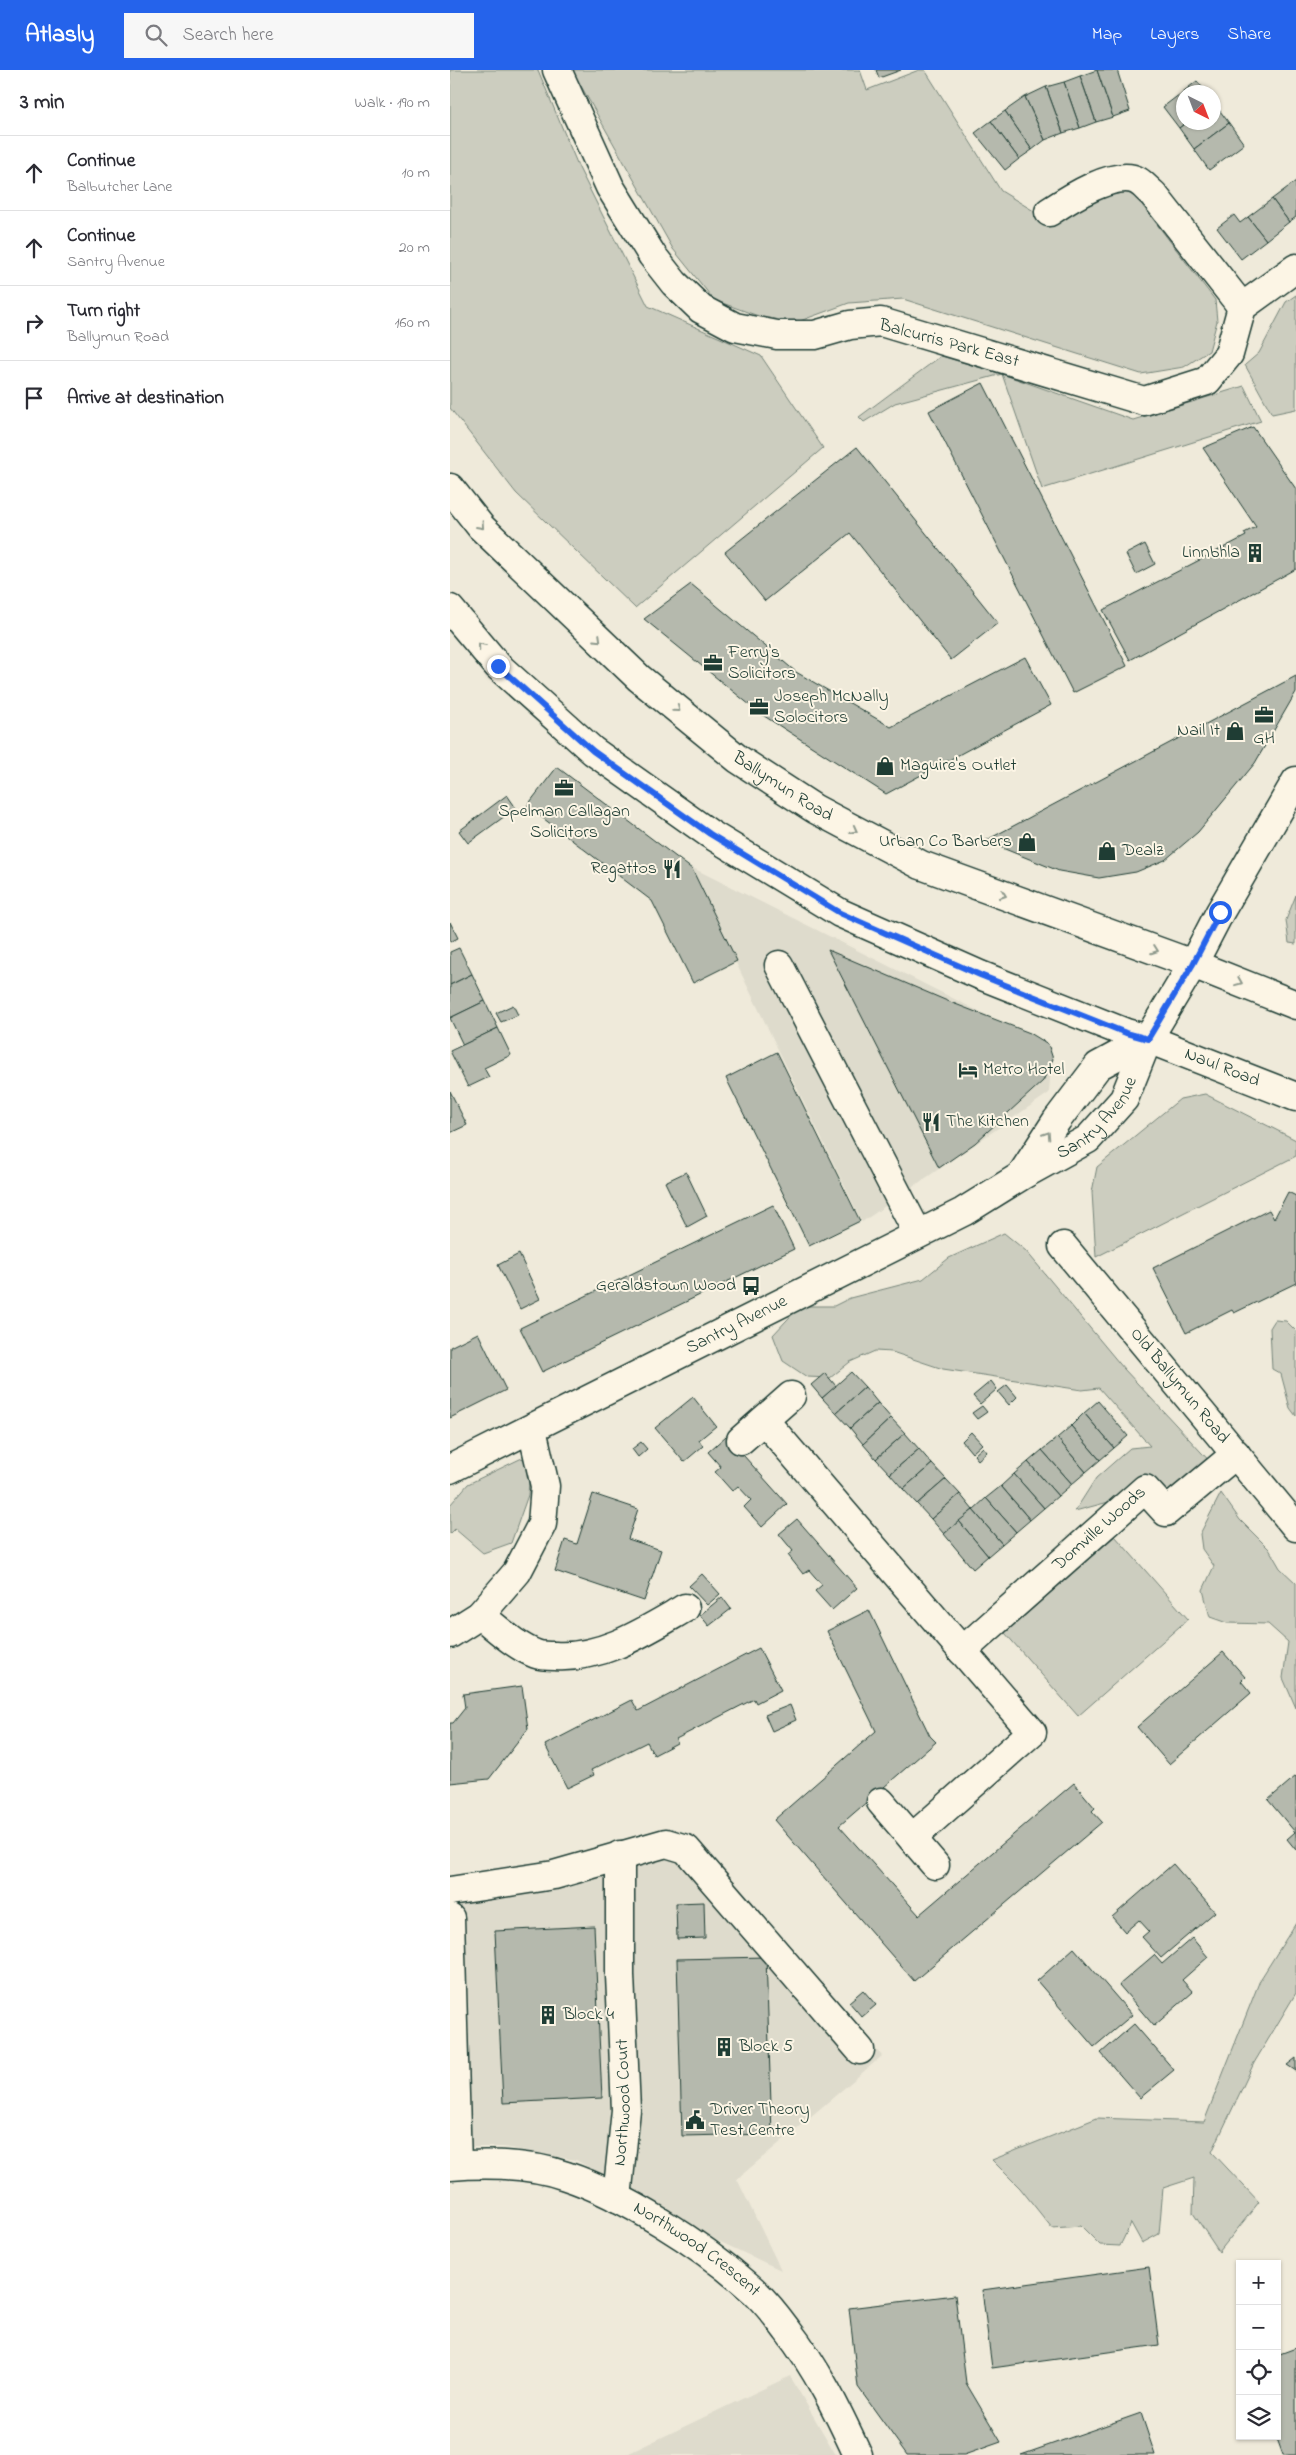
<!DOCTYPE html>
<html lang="en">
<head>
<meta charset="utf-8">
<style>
	body { margin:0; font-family:"Indie Flower",sans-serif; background:#f7f7f7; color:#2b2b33 }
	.controls { position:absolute; right:15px; bottom:15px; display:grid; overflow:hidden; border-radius:0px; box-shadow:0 1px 4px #0004 }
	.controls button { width:45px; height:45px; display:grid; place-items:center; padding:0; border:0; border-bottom:1px solid #e1e1e2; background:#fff; color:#2b2b33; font:25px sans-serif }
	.compass { position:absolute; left:726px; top:15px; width:45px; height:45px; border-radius:50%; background:#fff; box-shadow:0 1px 4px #0004; rotate:138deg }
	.stop { position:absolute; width:15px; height:15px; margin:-11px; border:4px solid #2563eb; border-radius:50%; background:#fff }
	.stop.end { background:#2563eb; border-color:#fff; box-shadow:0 1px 5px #0008 }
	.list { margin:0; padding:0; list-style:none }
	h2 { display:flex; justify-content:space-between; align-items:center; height:65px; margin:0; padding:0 20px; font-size:21px }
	h2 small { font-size:16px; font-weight:400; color:#7c7c81 }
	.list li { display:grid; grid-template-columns:32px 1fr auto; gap:15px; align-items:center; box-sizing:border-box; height:75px; padding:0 20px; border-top:1px solid #e1e1e2 }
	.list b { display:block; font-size:19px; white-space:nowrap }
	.list p { margin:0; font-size:16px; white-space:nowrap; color:#7c7c81 }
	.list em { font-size:16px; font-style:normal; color:#7c7c81 }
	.icon { flex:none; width:28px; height:28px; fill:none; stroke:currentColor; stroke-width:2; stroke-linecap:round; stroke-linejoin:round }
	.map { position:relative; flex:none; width:846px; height:2385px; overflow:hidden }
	header { display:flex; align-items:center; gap:30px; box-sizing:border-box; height:70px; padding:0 25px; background:#2563eb; color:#fff }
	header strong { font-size:24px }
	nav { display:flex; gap:28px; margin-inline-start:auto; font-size:18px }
	.search { width:350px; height:45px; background:#f7f7f7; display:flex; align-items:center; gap:12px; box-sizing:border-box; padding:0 18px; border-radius:0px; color:#7c7c81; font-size:19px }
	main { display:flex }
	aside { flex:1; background:#fff }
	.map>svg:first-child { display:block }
	.built { fill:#dedbcc }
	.green { fill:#cccdbf; stroke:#76857a }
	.building { fill:#b5b9ad; stroke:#1f3d34 }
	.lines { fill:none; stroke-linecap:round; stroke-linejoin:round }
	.minor-casing { stroke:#1f3d34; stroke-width:31 }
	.major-casing { stroke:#1f3d34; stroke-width:31 }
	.minor { stroke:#fcf5e5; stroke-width:28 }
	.major { stroke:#fcf5e5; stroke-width:28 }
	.oneway { stroke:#8e998c }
	.route { stroke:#2563eb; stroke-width:6 }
	.labels { text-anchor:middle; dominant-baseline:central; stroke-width:4; stroke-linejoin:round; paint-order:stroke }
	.street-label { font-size:18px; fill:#1f3d34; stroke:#fcf5e5 }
	.poi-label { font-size:18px; fill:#1f3d34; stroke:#fcf5e5; text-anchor:start }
</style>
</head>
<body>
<header>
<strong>Atlasly</strong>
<div class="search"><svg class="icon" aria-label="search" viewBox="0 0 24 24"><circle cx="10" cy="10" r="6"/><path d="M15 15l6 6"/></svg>Search here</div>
<nav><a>Map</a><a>Layers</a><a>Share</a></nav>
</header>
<main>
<aside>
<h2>3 min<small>Walk · 190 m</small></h2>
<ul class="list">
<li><svg class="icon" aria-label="ahead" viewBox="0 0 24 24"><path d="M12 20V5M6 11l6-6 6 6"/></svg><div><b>Continue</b><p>Balbutcher Lane</p></div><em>10 m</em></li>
<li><svg class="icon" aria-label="ahead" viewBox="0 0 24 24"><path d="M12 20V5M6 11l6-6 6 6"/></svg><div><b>Continue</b><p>Santry Avenue</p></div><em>20 m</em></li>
<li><svg class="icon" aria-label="right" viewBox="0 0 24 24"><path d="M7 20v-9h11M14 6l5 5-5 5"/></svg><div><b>Turn right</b><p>Ballymun Road</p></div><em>160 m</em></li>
<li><svg class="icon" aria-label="arrive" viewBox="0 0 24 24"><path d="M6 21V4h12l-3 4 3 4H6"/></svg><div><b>Arrive at destination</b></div></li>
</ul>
</aside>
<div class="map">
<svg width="846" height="2385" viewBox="0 0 846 2385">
	<rect width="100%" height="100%" fill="#efeada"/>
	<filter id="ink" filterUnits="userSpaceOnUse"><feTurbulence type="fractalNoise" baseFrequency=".02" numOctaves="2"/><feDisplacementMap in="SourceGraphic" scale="10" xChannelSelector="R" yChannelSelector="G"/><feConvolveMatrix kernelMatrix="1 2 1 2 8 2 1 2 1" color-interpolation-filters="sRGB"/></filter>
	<g filter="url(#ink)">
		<g class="built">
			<polygon points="239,796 602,978 599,1023 412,1152"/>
			<polygon points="236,1779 432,1986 287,2109 331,2200 251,2163 126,2090 53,2077 0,2077 0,1821"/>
			<polygon points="340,2306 386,2385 175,2385"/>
		</g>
		<g class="green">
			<polygon points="0,0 88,0 129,98 198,236 311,286 373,378 185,538 66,423 0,338"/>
			<polygon points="122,0 410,0 417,20 469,0 475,0 551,121 592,146 667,118 686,127 765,230 767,251 759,281 734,297 691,304 453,229 399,233 336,256 264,230 223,179"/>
			<polygon points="846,225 846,339 822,344 795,295 809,283 836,232"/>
			<polygon points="491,286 552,304 683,350 794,316 811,351 592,419 552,304 445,333 414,352 409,347"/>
			<polygon points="846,825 846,874 839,873 836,850"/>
			<polygon points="755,1024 846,1070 846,1086 646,1187 642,1122 647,1097 730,1029"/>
			<polygon points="554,1163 576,1181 674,1299 764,1396 725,1424 696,1411 666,1430 625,1441 646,1408 680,1378 700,1376 649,1318 632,1320 493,1299 442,1282 425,1281 400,1292 380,1308 357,1307 333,1291 323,1265 350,1236 384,1236 400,1228 473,1209 499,1188"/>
			<polygon points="825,1250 836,1251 846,1261 846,1346 840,1338 831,1304 822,1299 820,1258"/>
			<polygon points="72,1388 80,1397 78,1425 61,1473 33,1483 5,1459 0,1464 0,1435 18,1414"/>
			<polygon points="771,1423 790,1450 819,1479 830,1498 846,1513 846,1638 833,1608 838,1572 818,1554 777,1553 760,1547 753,1520 764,1496 752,1479 750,1464"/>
			<polygon points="665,1466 738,1549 628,1646 555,1563"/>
			<polygon points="846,1853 846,1923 804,1993 762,2082 809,2132 769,2182 743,2143 744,2108 713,2118 709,2164 692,2173 681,2153 670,2176 650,2175 631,2156 602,2158 570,2118 542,2090 647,2048 754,2052 810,1910"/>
		</g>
		<g class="building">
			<polygon points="426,0 451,0 429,8"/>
			<polygon points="647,0 663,47 646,52 630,6"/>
			<polygon points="647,0 667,0 680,41 663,47"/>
			<polygon points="630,6 646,52 630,58 614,12"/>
			<polygon points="747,11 756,22 734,22 734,52 737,52 729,58 713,37"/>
			<polygon points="614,12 630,58 613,63 596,17"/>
			<polygon points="596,17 613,63 595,70 575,27"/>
			<polygon points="575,27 595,70 582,80 555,41"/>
			<polygon points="764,33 779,53 744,79 729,58 737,52 764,52"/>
			<polygon points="555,41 582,80 569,89 541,51"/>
			<polygon points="541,51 569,89 555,100 525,63"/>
			<polygon points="779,53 794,74 759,100 744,79"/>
			<polygon points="846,111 846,147 839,152 822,129"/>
			<polygon points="822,129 839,152 816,170 798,147"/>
			<polygon points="784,145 790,153 798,147 816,170 791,189 767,158"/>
			<polygon points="533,313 677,596 623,623 479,341"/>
			<polygon points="803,357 846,419 846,499 680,590 653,540 796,466 794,463 806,457 753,378"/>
			<polygon points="407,377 548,553 501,590 400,463 315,531 275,482"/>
			<polygon points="695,474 705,494 686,504 676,484"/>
			<polygon points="241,514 346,602 441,657 575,587 601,635 436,724 311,644 194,549"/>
			<polygon points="846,606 846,622 805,693 748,762 715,790 686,802 649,808 609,801 535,771"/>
			<polygon points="107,697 242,799 287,891 243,913 202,831 77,736"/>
			<polygon points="57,725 66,738 18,773 9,761"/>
			<polygon points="0,852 8,868 0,872"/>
			<polygon points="9,878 22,904 0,915 0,882"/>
			<polygon points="378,880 495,930 580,963 598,974 603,989 593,1011 525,1073 489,1098"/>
			<polygon points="22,904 35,931 0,948 0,915"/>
			<polygon points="35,931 48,958 13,975 0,948"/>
			<polygon points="63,935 68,945 51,952 46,943"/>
			<polygon points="48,958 61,985 34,998 39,1007 18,1017 0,981"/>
			<polygon points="327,982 410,1151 359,1176 276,1008"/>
			<polygon points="0,1021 17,1055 0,1063"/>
			<polygon points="236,1102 257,1146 237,1157 215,1112"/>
			<polygon points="838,1122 846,1126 846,1213 784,1243 782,1240 736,1263 703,1198 819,1140 824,1149"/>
			<polygon points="323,1135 344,1179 92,1302 70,1258"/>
			<polygon points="69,1184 90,1229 70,1239 48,1195"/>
			<polygon points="28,1263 56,1320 0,1348 0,1277"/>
			<polygon points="401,1302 415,1317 386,1343 372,1328"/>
			<polygon points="375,1303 386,1316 372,1328 361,1315"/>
			<polygon points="541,1311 547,1319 530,1334 523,1326"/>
			<polygon points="557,1315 567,1327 559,1335 548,1322"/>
			<polygon points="415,1317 428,1333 400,1358 386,1343"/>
			<polygon points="243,1327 266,1356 249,1370 253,1376 234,1392 205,1358"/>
			<polygon points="648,1331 678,1366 664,1378 634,1343"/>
			<polygon points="428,1333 441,1348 413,1374 400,1358"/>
			<polygon points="532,1336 537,1342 527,1349 522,1343"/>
			<polygon points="634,1343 664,1378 650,1390 621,1356"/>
			<polygon points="441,1348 455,1363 426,1389 413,1374"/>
			<polygon points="621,1356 650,1390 636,1402 607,1368"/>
			<polygon points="521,1362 532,1374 522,1383 512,1371"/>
			<polygon points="455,1363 469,1379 440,1404 426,1389"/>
			<polygon points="276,1366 337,1434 312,1457 294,1437 301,1430 288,1416 282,1421 265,1402 271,1397 258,1382"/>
			<polygon points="607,1368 636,1402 622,1414 592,1380"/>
			<polygon points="191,1372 197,1379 188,1387 182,1379"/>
			<polygon points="533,1377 537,1382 528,1390 524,1385"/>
			<polygon points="469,1379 482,1394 453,1419 440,1404"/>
			<polygon points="592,1380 622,1414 608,1426 578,1392"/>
			<polygon points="578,1392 608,1426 594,1438 564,1404"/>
			<polygon points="482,1394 496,1409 467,1434 453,1419"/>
			<polygon points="564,1404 594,1438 580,1450 551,1416"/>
			<polygon points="496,1409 510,1424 481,1449 467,1434"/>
			<polygon points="551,1416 580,1450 566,1462 536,1428"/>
			<polygon points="143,1424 188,1439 178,1469 211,1480 194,1531 105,1501 115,1470 127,1474"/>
			<polygon points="510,1424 523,1440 494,1464 481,1449"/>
			<polygon points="536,1428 566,1462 552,1474 523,1440"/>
			<polygon points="523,1440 552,1474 538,1486 509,1451"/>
			<polygon points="347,1449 407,1518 382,1540 365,1521 372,1515 359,1500 353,1504 338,1485 343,1481 329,1464"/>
			<polygon points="509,1451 538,1486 523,1499 494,1464"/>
			<polygon points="252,1504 270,1524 257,1535 239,1516"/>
			<polygon points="272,1527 281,1539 259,1556 250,1545"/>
			<polygon points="419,1540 480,1666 486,1672 389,1756 469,1845 624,1713 645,1738 642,1741 652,1752 464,1911 324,1750 426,1661 377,1561"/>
			<polygon points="309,1578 331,1620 306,1633 304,1629 226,1669 227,1673 204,1685 197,1672 141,1700 144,1705 117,1718 95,1675 182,1630 188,1641"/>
			<polygon points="773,1582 795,1607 791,1611 801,1623 719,1694 687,1657"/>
			<polygon points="72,1616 78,1659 39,1709 0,1713 0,1653 3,1653 15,1638 13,1624"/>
			<polygon points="340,1635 346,1650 322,1661 315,1645"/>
			<polygon points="846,1706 846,1780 837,1769 845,1762 818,1730"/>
			<polygon points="723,1794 765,1842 711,1888 692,1867 699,1861 689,1850 675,1862 662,1847"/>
			<polygon points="254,1832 255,1868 227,1869 226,1833"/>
			<polygon points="144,1856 152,2028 53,2033 45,1861"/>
			<polygon points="742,1868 758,1887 732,1910 743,1922 704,1956 669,1915 704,1885 712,1894"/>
			<polygon points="624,1878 682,1945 644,1977 587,1911"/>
			<polygon points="316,1887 322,2064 232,2066 227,1889"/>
			<polygon points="413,1920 426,1935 412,1947 399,1932"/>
			<polygon points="684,1954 724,2000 690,2028 651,1983"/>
			<polygon points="846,1988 846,2001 837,1995"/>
			<polygon points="699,2197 709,2275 542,2298 532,2220"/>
			<polygon points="505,2225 516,2313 551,2372 514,2385 457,2385 408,2317 399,2238"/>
			<polygon points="846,2278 846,2385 833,2385 826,2366 827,2285"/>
			<polygon points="691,2343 705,2385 571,2385"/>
		</g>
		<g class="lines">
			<g class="minor-casing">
				<g id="minor">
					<polyline points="107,0 160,117 202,185 224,213 251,239 285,257 327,265 365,265 400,255 431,252 694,331 757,311 779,284 792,237 846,198"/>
					<path d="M 599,142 C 617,130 666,98 688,111 C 693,114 698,120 703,124 L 792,237"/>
					<polyline points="743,894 770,842 846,711"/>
					<polyline points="329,895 468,1164"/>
					<path id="s1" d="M 613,1176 L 846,1457"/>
					<polyline points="314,1350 582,1662 462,1768"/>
					<polyline points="291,1370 341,1326"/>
					<path d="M 30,1545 C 47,1558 65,1576 86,1584 C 91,1586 99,1586 105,1586 C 153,1589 195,1561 235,1538"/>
					<polyline points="0,1564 30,1545 67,1502 92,1454 95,1416 82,1359"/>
					<path id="s2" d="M 512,1581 L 695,1419 L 716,1442 L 786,1384"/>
					<polyline points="431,1732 485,1795"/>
					<polyline points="0,1821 104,1805 216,1773 236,1779 410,1980"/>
					<polyline points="0,1848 7,2095"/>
					<path id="s3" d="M 0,2096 C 37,2093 81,2094 116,2106 C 174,2125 252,2175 297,2215 C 312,2227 326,2245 337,2260 C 367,2298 388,2342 408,2385"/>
					<path id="s4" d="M 167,2128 L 176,2040 L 170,1905 L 170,1785"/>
				</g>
			</g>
			<g class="major-casing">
				<g id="major">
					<path id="s5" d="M 0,418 L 31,457 L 189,608 L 288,689 L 365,739 L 471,795 L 743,894 L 846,935"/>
					<path id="s6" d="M 0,539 L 48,596 L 143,681 L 260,764 L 390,843 L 530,905 L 676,963 L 698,969 L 846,1027"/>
					<polyline points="572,1104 607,1050 648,996 698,969"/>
					<path id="s7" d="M 0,1399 L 513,1142 L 571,1106 L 638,1069 L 674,1029 L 698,969 L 743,894"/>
				</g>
			</g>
			<use href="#minor" class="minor"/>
			<use href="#major" class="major"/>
		</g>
		<defs><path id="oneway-chevron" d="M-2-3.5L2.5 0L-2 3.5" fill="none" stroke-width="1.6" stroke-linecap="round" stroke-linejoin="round" transform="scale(1.25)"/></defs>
		<g class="oneway">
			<use href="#oneway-chevron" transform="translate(31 456) rotate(48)"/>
			<use href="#oneway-chevron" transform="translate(148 569) rotate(44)"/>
			<use href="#oneway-chevron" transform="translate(31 576) rotate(-130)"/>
			<use href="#oneway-chevron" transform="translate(227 639) rotate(39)"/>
			<use href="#oneway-chevron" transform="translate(404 760) rotate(28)"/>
			<use href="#oneway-chevron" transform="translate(553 825) rotate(20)"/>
			<use href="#oneway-chevron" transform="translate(705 880) rotate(20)"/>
			<use href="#oneway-chevron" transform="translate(789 912) rotate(22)"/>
			<use href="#oneway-chevron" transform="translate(597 1065) rotate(-57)"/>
		</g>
	</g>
	<g class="lines" filter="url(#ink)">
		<polyline class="route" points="48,596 143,681 260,764 390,843 530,905 676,963 698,969 743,894 770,842"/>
	</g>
	<defs>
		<g id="building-bare" transform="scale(1.5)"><path d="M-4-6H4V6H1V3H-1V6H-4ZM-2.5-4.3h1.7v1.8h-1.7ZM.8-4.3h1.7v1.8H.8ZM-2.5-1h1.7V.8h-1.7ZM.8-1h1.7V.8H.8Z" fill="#1f3d34" stroke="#fcf5e5" stroke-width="2.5" paint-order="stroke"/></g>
		<g id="office-bare" transform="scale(1.5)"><path d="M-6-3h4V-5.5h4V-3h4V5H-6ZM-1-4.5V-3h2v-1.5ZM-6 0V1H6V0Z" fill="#1f3d34" stroke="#fcf5e5" stroke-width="2.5" paint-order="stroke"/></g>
		<g id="shop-bare" transform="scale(1.5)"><path d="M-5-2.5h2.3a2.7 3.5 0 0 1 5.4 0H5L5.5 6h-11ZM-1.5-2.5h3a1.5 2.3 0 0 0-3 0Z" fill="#1f3d34" stroke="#fcf5e5" stroke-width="2.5" paint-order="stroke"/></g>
		<g id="restaurant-bare" transform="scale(1.5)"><path d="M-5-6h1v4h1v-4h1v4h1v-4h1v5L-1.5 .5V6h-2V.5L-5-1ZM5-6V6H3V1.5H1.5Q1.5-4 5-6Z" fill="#1f3d34" stroke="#fcf5e5" stroke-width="2.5" paint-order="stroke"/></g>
		<g id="hotel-bare" transform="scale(1.5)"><path d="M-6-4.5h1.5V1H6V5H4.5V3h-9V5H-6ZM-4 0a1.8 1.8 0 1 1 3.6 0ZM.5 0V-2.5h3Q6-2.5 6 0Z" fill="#1f3d34" stroke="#fcf5e5" stroke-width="2.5" paint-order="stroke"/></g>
		<g id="bus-bare" transform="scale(1.5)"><path d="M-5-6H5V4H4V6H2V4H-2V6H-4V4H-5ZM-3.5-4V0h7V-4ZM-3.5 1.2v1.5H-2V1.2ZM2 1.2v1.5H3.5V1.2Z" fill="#1f3d34" stroke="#fcf5e5" stroke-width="2.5" paint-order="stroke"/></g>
		<g id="civic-bare" transform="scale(1.5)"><path d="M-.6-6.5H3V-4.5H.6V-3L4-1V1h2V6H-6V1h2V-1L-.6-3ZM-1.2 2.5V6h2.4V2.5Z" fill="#1f3d34" stroke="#fcf5e5" stroke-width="2.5" paint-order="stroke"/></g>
	</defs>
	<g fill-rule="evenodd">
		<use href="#building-bare" x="805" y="483"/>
		<use href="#office-bare" x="263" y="593"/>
		<use href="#office-bare" x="309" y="637"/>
		<use href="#office-bare" x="814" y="645"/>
		<use href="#shop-bare" x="785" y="661"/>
		<use href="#shop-bare" x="435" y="696"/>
		<use href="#office-bare" x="114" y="718"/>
		<use href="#shop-bare" x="577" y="772"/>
		<use href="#shop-bare" x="657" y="781"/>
		<use href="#restaurant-bare" x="222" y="799"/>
		<use href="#hotel-bare" x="518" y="1000"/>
		<use href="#restaurant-bare" x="481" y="1052"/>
		<use href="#bus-bare" x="301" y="1216"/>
		<use href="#building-bare" x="98" y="1945"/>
		<use href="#building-bare" x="274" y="1977"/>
		<use href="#civic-bare" x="245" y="2050"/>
	</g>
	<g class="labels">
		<g class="street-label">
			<text transform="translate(499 274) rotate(15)">Balcurris Park East</text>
			<text stroke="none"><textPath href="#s5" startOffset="449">Ballymun Road</textPath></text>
			<text stroke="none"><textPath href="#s6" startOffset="910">Naul Road</textPath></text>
			<text stroke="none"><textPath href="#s7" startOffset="740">Santry Avenue</textPath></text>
			<text stroke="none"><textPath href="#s7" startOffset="321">Santry Avenue</textPath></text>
			<text stroke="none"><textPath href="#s1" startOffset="182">Old Ballymun Road</textPath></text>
			<text stroke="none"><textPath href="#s2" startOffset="184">Domville Woods</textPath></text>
			<text stroke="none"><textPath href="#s4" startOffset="96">Northwood Court</textPath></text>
			<text stroke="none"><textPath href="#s3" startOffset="268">Northwood Crescent</textPath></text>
		</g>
		<g class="poi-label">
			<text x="790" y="483" text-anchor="end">Linnbhla</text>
			<text x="278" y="583">Ferry's<tspan x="278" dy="21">Solicitors</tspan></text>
			<text x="324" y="627">Joseph McNally<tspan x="324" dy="21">Solocitors</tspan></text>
			<text x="770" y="661" text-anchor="end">Nail It</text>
			<text x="814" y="669" text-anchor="middle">GH</text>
			<text x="450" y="696">Maguire's Outlet</text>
			<text x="114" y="742" text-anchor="middle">Spelman Callagan<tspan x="114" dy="21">Solicitors</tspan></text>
			<text x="562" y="772" text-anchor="end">Urban Co Barbers</text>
			<text x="672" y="781">Dealz</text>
			<text x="207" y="799" text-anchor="end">Regattos</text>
			<text x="533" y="1000">Metro Hotel</text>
			<text x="496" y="1052">The Kitchen</text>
			<text x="286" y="1216" text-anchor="end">Geraldstown Wood</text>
			<text x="113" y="1945">Block 4</text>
			<text x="289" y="1977">Block 5</text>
			<text x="260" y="2040">Driver Theory<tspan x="260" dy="21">Test Centre</tspan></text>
		</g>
	</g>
</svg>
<div class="controls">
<button>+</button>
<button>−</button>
<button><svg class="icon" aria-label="locate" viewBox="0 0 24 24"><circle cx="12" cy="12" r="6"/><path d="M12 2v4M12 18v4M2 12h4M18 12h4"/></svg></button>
<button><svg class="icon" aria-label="layers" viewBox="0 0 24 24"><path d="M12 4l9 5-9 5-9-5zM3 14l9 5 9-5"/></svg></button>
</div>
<svg class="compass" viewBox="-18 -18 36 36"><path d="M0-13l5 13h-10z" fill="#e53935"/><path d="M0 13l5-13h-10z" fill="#7c7c81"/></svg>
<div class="stop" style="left:770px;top:842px"></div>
<div class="stop end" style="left:48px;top:596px"></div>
</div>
</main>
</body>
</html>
